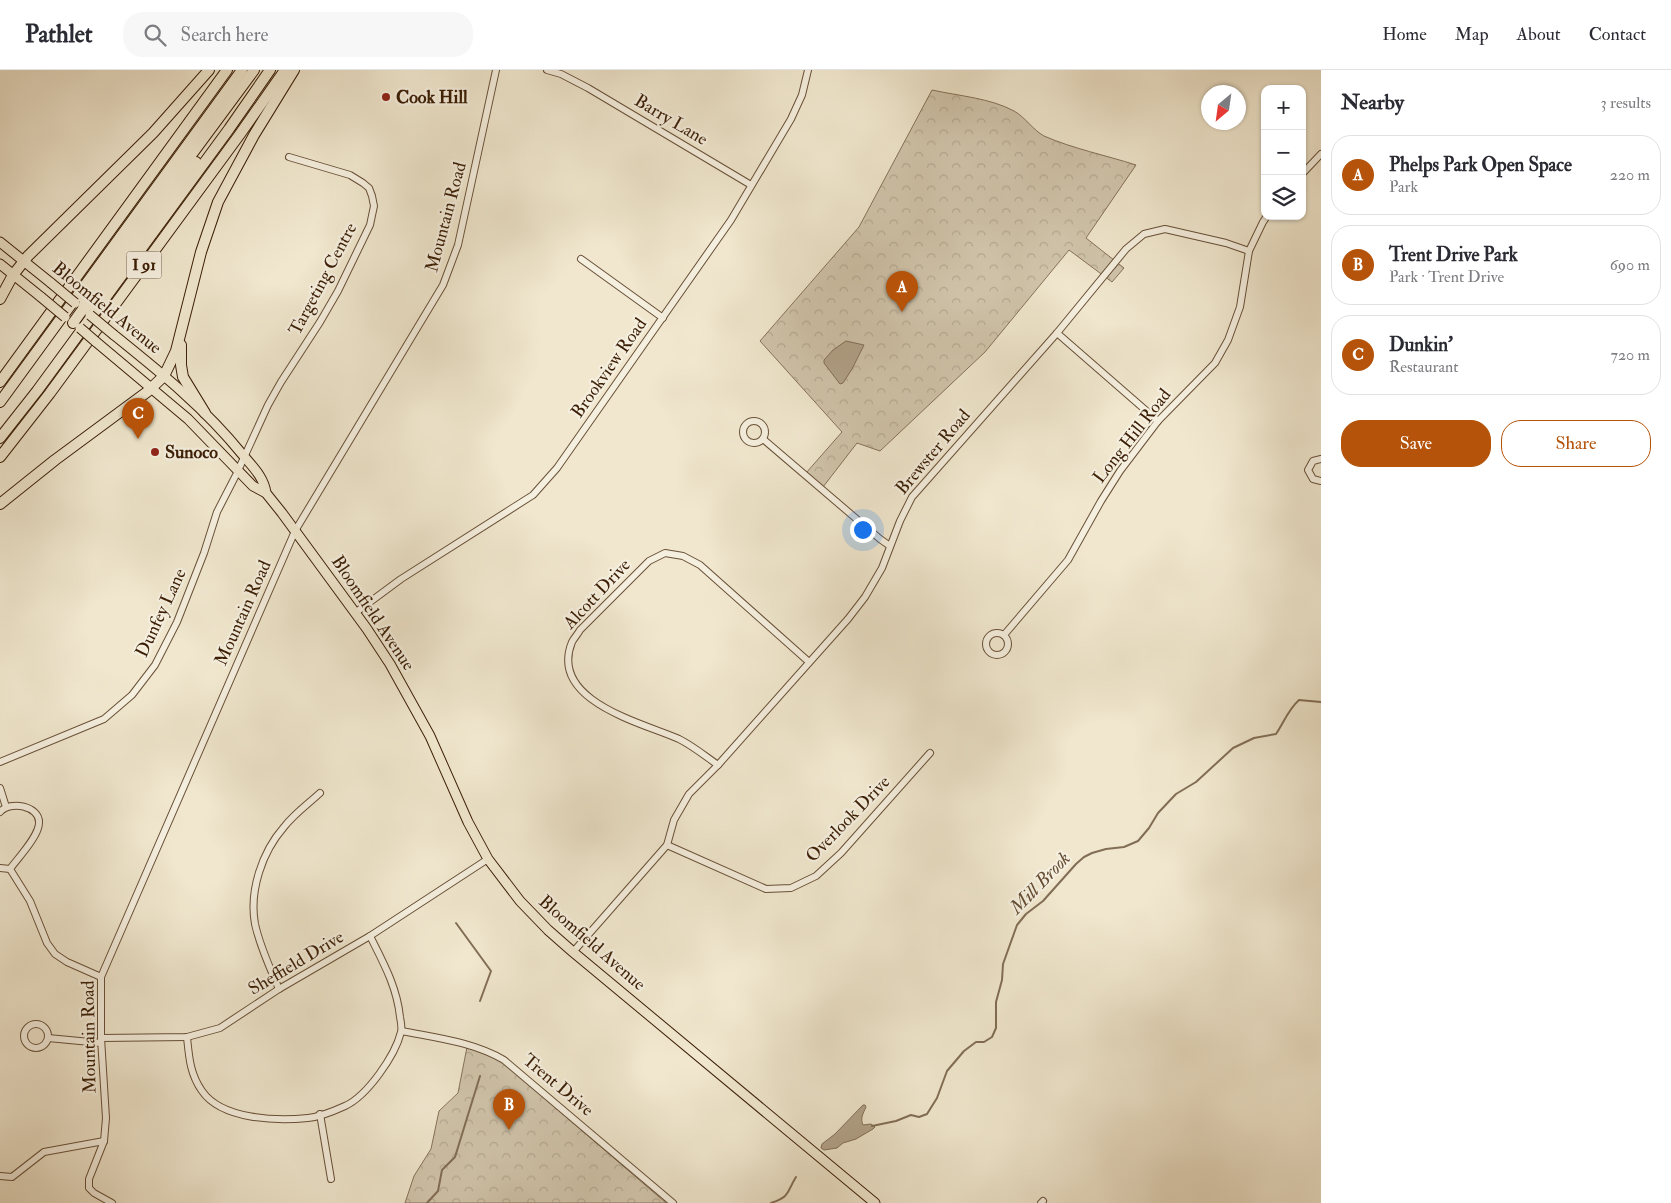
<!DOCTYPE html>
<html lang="en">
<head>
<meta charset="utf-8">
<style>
	body { margin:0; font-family:"IM FELL Double Pica",serif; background:#f7f7f7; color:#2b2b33 }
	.controls { position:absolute; right:15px; top:15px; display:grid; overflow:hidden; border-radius:10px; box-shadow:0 1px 4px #0004 }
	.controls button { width:45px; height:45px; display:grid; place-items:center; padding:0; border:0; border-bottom:1px solid #e1e1e2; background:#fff; color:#2b2b33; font:25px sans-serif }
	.compass { position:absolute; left:1201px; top:15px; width:45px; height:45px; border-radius:50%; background:#fff; box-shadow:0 1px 4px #0004; rotate:209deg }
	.you { position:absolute; left:862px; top:459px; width:18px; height:18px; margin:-12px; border:4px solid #fff; border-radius:50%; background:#1a73e8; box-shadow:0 0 0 8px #1a73e833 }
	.badge { display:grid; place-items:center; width:32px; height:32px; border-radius:50%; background:#b45309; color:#fff; font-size:16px; font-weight:700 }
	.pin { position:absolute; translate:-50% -41px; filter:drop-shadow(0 1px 2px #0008) }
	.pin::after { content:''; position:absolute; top:26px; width:18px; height:15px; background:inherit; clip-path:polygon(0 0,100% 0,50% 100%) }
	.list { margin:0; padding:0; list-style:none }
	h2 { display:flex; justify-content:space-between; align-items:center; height:65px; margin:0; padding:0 20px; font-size:21px }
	h2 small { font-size:16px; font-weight:400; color:#7c7c81 }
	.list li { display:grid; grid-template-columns:32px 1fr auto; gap:15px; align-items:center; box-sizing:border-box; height:80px; margin:0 10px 10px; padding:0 10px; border:1px solid #e1e1e2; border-radius:20px }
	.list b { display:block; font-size:19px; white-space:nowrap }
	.list p { margin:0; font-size:16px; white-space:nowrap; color:#7c7c81 }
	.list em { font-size:16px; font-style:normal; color:#7c7c81 }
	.actions { display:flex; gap:10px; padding:15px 20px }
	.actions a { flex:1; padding:11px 0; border:1px solid #b45309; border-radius:20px; text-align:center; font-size:18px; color:#b45309 }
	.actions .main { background:#b45309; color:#fff }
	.icon { flex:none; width:28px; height:28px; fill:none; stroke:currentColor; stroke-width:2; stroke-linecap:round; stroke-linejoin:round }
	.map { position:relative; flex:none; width:1321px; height:1133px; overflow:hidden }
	header { display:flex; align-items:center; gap:30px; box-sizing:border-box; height:70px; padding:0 25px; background:#fff; border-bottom:1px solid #e1e1e2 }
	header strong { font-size:24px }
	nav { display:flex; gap:28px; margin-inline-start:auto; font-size:18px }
	.search { width:350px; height:45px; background:#f7f7f7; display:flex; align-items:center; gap:12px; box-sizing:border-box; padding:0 18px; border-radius:20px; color:#7c7c81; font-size:19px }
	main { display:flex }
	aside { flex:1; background:#fff }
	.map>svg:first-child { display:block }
	.park { fill:url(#park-crowns); stroke:#867258 }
	.water { fill:#b2a38a; stroke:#826e55 }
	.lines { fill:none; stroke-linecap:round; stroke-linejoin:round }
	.stream { stroke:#826e55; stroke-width:2 }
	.minor-casing { stroke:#685037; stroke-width:8 }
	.major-casing { stroke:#3b1e05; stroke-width:11 }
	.highway-casing { stroke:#3b1e05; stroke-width:12 }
	.minor { stroke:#f5efdf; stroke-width:6 }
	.major { stroke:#f0e7ce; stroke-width:9 }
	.highway { stroke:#f0e7ce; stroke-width:10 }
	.major-bridge-casing { stroke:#3b1e05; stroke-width:11; stroke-linecap:butt }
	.major-bridge { stroke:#f0e7ce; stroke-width:9 }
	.poi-dot { fill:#8f2418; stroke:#f5efdf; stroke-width:2 }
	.labels { text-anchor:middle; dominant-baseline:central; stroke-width:4.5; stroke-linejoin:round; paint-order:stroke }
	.shield { fill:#f5efdf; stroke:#735d46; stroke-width:1 }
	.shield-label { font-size:16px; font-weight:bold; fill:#3b1e05 }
	.poi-label { font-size:18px; font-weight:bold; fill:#3b1e05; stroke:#f5efdf; text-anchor:start }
	.street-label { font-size:18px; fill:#3b1e05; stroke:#f5efdf }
	.water-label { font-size:19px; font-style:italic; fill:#654d34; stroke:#f5efdf }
</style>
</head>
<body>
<header>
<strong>Pathlet</strong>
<div class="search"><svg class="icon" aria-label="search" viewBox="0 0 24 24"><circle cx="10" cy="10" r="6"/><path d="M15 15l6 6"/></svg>Search here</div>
<nav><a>Home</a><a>Map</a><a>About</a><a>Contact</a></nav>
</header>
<main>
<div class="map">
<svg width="1321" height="1133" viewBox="0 0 1321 1133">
	<defs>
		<pattern id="park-crowns" width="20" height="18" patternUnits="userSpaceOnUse" patternTransform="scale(1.25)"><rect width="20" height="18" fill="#d1c5ac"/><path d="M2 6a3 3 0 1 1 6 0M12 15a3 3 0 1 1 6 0" fill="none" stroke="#b4a992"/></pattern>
	</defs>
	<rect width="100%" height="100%" fill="#f0e7ce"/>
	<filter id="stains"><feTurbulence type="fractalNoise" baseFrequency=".004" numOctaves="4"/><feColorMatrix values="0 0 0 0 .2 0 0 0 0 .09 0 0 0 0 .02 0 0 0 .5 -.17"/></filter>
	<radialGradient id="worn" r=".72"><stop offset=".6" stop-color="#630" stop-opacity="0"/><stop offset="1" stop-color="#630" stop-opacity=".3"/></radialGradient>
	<g class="park">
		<path d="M 932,20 C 959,26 990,28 1014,41 C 1025,47 1033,60 1044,66 C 1074,79 1105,85 1136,95 L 1086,168 L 1124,198 L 1112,212 L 1069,180 L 985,282 L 880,381 L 857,373 L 823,417 L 806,403 L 842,362 L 760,271 L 859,157 Z"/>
		<polygon points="467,977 500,990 666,1133 405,1133 414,1106 431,1079 439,1041 458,1023"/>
	</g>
	<g class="water">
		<polygon points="846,271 864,275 852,299 843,313 840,314 824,293 824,290 833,280"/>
		<path d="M 863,1035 L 865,1035 L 866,1037 C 863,1044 860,1048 863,1055 L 871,1054 L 875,1057 L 873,1059 L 856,1069 L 843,1073 L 837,1078 L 824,1080 L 821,1078 L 822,1074 L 835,1064 Z"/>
	</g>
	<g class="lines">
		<g class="stream">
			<polyline points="456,853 491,901 480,931"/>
			<path d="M 872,1056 L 896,1051 L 911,1045 L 919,1047 L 927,1044 L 937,1028 L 947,1001 L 964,981 L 976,972 L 984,972 L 992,967 L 996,958 L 996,932 L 1002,910 L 1003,894 L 1017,855 L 1026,844 L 1043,831 L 1076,794 L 1084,787 L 1092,783 L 1106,779 L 1124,777 L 1138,771 L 1149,758 L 1158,743 L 1176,724 L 1196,712 L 1233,678 L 1254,668 L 1276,664 C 1284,652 1288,640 1299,630 L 1321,632"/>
			<polyline points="427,1133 438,1121 442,1100 455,1087 480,1006"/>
			<path d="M 771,1133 C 791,1126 786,1123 796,1107"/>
		</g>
		<g class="minor-casing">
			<g id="minor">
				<polyline points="547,0 561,4 588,18 751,115"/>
				<polyline points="1302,104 1321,84"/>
				<polyline points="581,189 663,248"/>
				<polyline points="1057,263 1158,351"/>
				<circle cx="754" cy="362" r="11"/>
				<polyline points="763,369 880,469 890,476"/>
				<polyline points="1321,389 1313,391 1308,400 1313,409 1321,411"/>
				<polyline points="355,543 401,509 533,425 557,398 731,150 791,49 802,25 808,0"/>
				<circle cx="997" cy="574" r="11"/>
				<polyline points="1004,565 1068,490 1101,431 1120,401 1158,351 1215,293 1228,270 1240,237 1249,181 1263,152 1267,146"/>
				<polyline points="0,692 104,649 132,625 155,595 177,552 204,483 217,442 236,405 268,335 281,312 320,252 338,221 370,155 374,136 372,126 369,118 363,113 350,105 289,87"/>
				<path d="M 718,695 C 705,686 693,676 679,669 C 643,653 548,631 572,572 C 574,568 578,564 580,560 L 649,491 L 665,483 L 683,486 L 700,495 L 809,592"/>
				<polyline points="0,718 6,737"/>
				<path d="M 0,742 C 10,730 40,736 39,753 C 39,766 18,788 10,799"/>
				<polyline points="667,775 766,819 791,818 816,806 841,783 930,683"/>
				<polyline points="0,798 10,799"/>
				<polyline points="10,799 30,831 47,873 55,884 67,892 101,907"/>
				<polyline points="573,882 667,775 674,750 689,724 718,695 848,549 865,527 882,498 900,451 912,427 1057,263 1126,179 1144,164 1165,159 1226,173 1249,181"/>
				<path d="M 279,919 C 270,898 260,877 255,854 C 249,821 262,782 284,757 C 294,744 308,734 320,723"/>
				<circle cx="36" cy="966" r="12"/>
				<path d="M 402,961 C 437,968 473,972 504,990 L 673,1133"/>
				<path d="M 187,967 C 189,987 190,1004 202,1021 C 222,1050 277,1051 308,1048 C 319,1047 334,1041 345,1036 C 367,1026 395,986 401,962 C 402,958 401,952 400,947 C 397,917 383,892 370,866"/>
				<polyline points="48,968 101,973"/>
				<polyline points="101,968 187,967 220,958 279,919 370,866 488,789"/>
				<polyline points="320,1044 331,1109"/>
				<polyline points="0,1106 12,1107 44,1082 104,1071"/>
				<polyline points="112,1133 94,1123 89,1118 89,1109 104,1071 106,1048 101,968 101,907 295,461 443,215 458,175 496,0"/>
				<polyline points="1041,1133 1043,1131"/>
			</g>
		</g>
		<g class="major-casing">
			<g id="major">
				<polyline points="0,172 51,213"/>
				<polyline points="0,194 41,227"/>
				<path d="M 114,265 C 160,302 205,338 242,384 C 252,396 264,407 266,423"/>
				<polyline points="95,271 188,349 253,416 266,423 282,443 367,559 390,594 430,666 468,752 488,789 520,831 548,860 573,882 875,1133"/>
			</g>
		</g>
		<g class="highway-casing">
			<g id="highway">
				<polyline points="0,229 13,205 28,186 153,63 209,0"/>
				<polyline points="83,239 92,233 196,92"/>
				<polyline points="73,253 83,239 85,230 90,222 254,0"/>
				<polyline points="181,275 181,295 183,307 205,343"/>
				<polyline points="0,312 227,0"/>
				<polyline points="0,332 242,0"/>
				<polyline points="0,368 37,321 229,59 270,0"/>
				<polyline points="0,387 50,323 240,64 285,0"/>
				<polyline points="0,434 55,390 147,322 164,306 176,281 201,182 218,132 254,65 294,0"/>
			</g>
		</g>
		<use href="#minor" class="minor"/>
		<use href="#major" class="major"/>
		<use href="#highway" class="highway"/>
		<g class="major-bridge-casing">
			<g id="major-bridge">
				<polyline points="51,213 75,233"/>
				<polyline points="41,227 65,247"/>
				<polyline points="90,245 114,265"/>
				<polyline points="80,258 95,271"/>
			</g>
		</g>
		<use href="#major-bridge" class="major-bridge"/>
	</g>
	<g class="poi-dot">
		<circle cx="386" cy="27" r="5"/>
		<circle cx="155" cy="382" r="5"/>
	</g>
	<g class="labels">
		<rect class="shield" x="126.5" y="181.5" width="35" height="27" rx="4"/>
		<g class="shield-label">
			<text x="144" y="195">I 91</text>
		</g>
		<g class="poi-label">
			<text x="396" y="27">Cook Hill</text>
			<text x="165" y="382">Sunoco</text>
		</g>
		<g class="street-label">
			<text transform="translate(671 50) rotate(31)">Barry Lane</text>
			<text transform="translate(446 147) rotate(-75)">Mountain Road</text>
			<text transform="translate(323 209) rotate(-62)">Targeting Centre</text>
			<text transform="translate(107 238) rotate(39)">Bloomfield Avenue</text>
			<text transform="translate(609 298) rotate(-55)">Brookview Road</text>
			<text transform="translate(1132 366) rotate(-52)">Long Hill Road</text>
			<text transform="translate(933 382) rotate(-50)">Brewster Road</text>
			<text transform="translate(597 524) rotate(-47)">Alcott Drive</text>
			<text transform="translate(161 543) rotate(-65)">Dunfey Lane</text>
			<text transform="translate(243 543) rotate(-66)">Mountain Road</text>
			<text transform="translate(373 543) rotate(56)">Bloomfield Avenue</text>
			<text transform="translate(848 749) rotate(-46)">Overlook Drive</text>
			<text transform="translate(592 873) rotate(41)">Bloomfield Avenue</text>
			<text transform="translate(296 893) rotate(-31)">Sheffield Drive</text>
			<text transform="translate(89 967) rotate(-91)">Mountain Road</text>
			<text transform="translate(558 1015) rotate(40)">Trent Drive</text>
		</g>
		<g class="water-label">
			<text transform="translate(1040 813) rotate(-46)">Mill Brook</text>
		</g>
	</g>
	<rect width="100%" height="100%" filter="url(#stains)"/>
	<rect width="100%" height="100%" fill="url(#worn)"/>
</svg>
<div class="controls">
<button>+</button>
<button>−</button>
<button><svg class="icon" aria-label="layers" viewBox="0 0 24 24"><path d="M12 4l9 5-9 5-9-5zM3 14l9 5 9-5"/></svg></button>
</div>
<svg class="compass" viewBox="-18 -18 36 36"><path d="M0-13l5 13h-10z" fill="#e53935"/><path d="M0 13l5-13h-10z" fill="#7c7c81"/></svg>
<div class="you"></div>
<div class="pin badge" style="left:902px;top:242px">A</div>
<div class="pin badge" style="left:509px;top:1060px">B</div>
<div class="pin badge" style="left:138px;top:369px">C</div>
</div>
<aside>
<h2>Nearby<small>3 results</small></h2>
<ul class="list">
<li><span class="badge">A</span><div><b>Phelps Park Open Space</b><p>Park</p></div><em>220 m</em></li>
<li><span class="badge">B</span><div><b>Trent Drive Park</b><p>Park · Trent Drive</p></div><em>690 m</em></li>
<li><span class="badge">C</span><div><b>Dunkin'</b><p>Restaurant</p></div><em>720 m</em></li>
</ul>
<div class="actions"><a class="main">Save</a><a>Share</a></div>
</aside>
</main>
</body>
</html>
